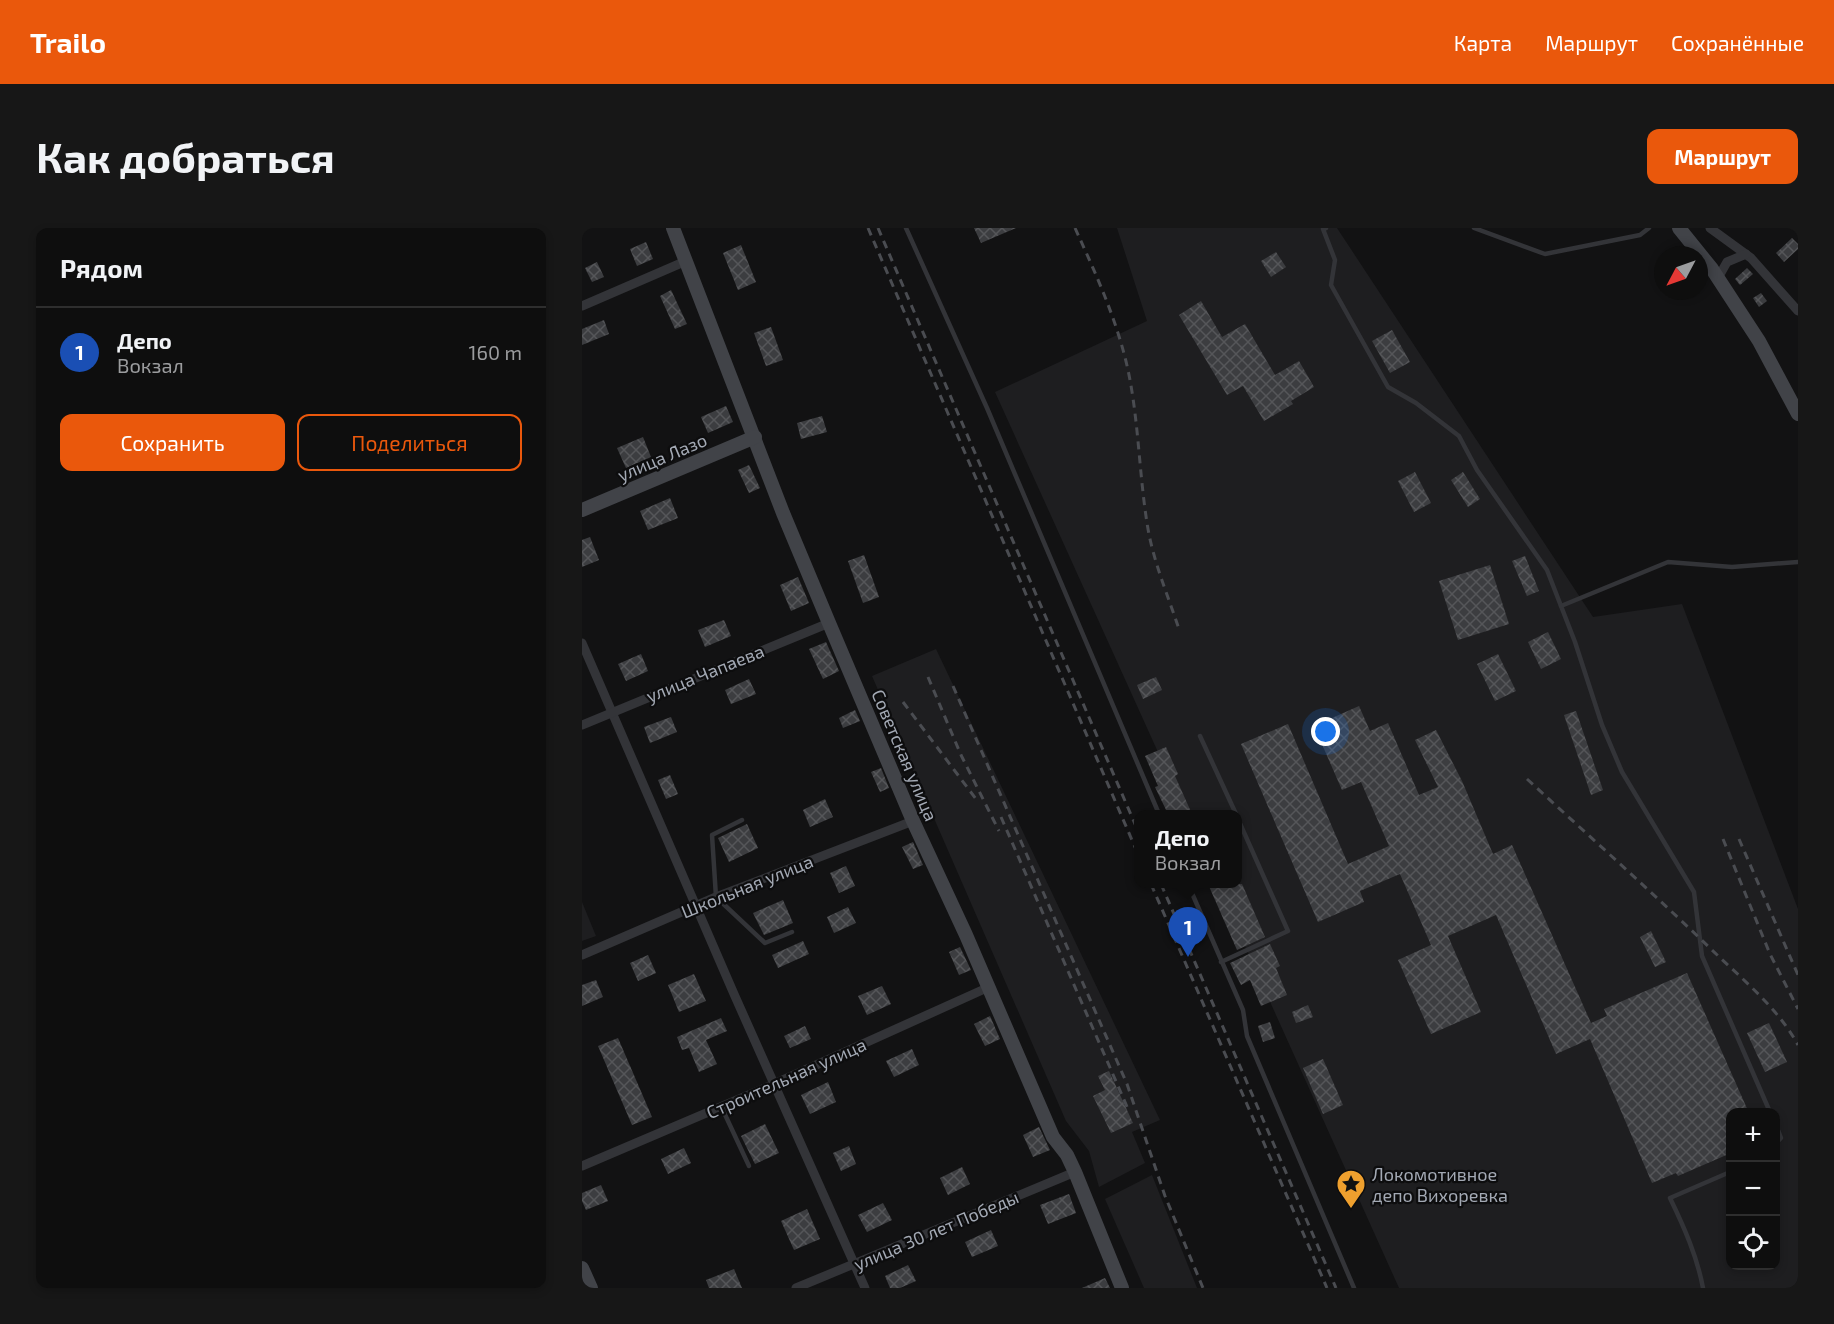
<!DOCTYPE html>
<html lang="ru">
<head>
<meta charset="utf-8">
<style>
	body { margin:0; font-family:"Exo 2",sans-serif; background:#171717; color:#f1f3f6 }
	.controls { position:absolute; right:18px; bottom:18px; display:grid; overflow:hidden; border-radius:12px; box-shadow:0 3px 9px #0003 }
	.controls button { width:54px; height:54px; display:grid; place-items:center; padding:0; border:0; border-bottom:2px solid #2e2e2e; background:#0e0e0e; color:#f1f3f6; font:30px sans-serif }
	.compass { position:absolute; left:1072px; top:18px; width:54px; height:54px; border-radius:50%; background:#0e0e0e; box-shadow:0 3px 9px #0003; rotate:229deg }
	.you { position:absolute; left:744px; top:504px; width:21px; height:21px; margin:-15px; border:4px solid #fff; border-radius:50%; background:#1a73e8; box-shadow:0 0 0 9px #1a73e833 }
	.badge { display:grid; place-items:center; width:39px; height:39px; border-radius:50%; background:#ea580c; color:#fff; font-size:20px; font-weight:700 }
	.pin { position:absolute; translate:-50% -50px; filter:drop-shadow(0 2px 3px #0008) }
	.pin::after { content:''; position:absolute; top:32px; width:21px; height:18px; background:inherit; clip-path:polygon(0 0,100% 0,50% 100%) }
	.popup { position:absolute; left:552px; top:582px; width:108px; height:78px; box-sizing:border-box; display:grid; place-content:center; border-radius:12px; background:#0e0e0e; filter:drop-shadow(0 2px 4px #0005); font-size:20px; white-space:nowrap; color:#9b9c9e }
	.popup b { font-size:22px; color:#f1f3f6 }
	.popup::after { content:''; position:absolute; left:50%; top:100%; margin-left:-12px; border:12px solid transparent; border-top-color:#0e0e0e }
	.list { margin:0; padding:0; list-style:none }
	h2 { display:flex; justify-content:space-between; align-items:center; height:78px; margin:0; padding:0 24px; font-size:26px }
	h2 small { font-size:20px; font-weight:400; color:#9b9c9e }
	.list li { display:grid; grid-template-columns:39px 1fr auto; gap:18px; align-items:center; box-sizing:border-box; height:90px; padding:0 24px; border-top:2px solid #2e2e2e }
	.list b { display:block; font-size:22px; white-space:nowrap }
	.list p { margin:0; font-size:20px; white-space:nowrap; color:#9b9c9e }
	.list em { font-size:20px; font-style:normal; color:#9b9c9e }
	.actions { display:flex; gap:12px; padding:18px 24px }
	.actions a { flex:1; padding:14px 0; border:2px solid #ea580c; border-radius:12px; text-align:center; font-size:21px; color:#ea580c }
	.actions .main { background:#ea580c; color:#fff }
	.icon { flex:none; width:33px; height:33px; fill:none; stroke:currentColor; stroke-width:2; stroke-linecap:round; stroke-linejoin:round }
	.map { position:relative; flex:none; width:1216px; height:1060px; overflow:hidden; border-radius:12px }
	header { display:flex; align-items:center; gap:36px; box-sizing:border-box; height:84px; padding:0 30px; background:#ea580c; color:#fff }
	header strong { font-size:28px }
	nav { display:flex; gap:33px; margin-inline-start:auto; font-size:21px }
	.intro { display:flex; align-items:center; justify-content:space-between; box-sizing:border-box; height:144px; padding:0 36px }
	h1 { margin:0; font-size:42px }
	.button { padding:15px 27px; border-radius:12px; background:#ea580c; color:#fff; font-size:21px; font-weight:700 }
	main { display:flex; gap:36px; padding:0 36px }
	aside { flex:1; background:#0e0e0e; border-radius:12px; box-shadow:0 3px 9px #0003 }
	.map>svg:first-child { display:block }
	.built { fill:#1e1e20; fill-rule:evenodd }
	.building { fill:url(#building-cross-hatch) }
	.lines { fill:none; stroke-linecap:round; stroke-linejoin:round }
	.lane { stroke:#333438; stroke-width:4.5 }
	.street { stroke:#333438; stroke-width:9 }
	.secondary { stroke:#414348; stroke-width:14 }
	.rail { stroke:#4a4c51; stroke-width:3; stroke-dasharray:8 6; stroke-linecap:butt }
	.labels { text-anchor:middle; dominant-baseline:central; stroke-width:4.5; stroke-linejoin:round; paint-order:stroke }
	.street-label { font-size:18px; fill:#a3a9b4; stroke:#0d0d0e }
	.poi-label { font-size:18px; fill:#a3a9b4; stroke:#0d0d0e; text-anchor:start }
</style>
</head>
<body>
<header>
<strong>Trailo</strong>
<nav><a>Карта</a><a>Маршрут</a><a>Сохранённые</a></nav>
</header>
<div class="intro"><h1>Как добраться</h1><a class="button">Маршрут</a></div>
<main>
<aside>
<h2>Рядом<small></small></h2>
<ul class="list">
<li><span class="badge" style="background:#1a4fb4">1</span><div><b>Депо</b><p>Вокзал</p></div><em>160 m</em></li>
</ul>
<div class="actions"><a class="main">Сохранить</a><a>Поделиться</a></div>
</aside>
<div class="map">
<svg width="1216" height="1060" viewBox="0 0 1216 1060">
	<defs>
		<pattern id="building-cross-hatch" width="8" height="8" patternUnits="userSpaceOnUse" patternTransform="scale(1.5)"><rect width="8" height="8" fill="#3c3d40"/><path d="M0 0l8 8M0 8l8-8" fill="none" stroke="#555659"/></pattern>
	</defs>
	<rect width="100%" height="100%" fill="#121213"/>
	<g class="built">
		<path d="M 535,0 L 755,0 L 1011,389 L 1100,376 L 1216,681 L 1216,1060 L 817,1060 L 635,656 L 656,656 L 656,586 L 604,586 L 413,164 L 565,93 ZM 1148,884 L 1194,884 L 1194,1038 L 1148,1038 Z"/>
		<polygon points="354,421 578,892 550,904 563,935 517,959 507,923 484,893 290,448"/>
		<polygon points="0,674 14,708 0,713"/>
		<polygon points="570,947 615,1060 562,1060 523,971"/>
	</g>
	<g class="building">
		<polygon points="392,0 434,0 399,15"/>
		<polygon points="1210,10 1216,16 1216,21 1202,34 1194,25"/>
		<polygon points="64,14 71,31 55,38 48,21"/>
		<polygon points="159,17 174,54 156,62 141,25"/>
		<polygon points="694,24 704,39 689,49 679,33"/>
		<polygon points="15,34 22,49 10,54 3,40"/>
		<polygon points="1165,40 1171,46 1158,57 1153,51"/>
		<polygon points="89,62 105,96 93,101 78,68"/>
		<polygon points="1179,65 1185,73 1177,79 1171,70"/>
		<polygon points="619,73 640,109 663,96 693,147 717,133 732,159 709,173 711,176 682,193 661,158 645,167 597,87"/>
		<polygon points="22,92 27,106 0,117 0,101"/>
		<polygon points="189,99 201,132 184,138 172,105"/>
		<polygon points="810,102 828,134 808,145 790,113"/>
		<polygon points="144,178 151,194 126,205 119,189"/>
		<polygon points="240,188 245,204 219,211 215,195"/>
		<polygon points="61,209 69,229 44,240 35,220"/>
		<polygon points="167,237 178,260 167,265 156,242"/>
		<polygon points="833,244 849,275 832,284 816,253"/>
		<polygon points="881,244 898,271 886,279 869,252"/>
		<polygon points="88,270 96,290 66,302 58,283"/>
		<polygon points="8,309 17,332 0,339 0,312"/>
		<polygon points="282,327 297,369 281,375 266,333"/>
		<polygon points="943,328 957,363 945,368 930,333"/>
		<polygon points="908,337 927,396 876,412 857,353"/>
		<polygon points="216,349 227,375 209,383 198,357"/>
		<polygon points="142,392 149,408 123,419 116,402"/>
		<polygon points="966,404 979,431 959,441 946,414"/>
		<polygon points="244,414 257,443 241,451 227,421"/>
		<polygon points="59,426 66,443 44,453 36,436"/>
		<polygon points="916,426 934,463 913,473 895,436"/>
		<polygon points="574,449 580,462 561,471 555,457"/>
		<polygon points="167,451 174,466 149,476 143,462"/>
		<polygon points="777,478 788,503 806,495 837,567 856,559 833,512 854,502 880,553 911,626 930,617 1009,795 1025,788 1022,781 1105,745 1167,885 1149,885 1149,925 1096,948 1094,945 1070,955 1008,811 974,826 914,687 866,708 899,784 849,806 816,732 849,717 818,646 778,663 782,674 736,694 659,516 706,496 766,636 807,618 779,554 760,562 732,498"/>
		<polygon points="273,482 278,493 261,500 257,490"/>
		<polygon points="994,483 1021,562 1009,567 982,487"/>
		<polygon points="89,489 95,504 68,515 62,499"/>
		<polygon points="584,519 596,546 593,548 610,586 586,586 573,559 576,558 563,528"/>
		<polygon points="299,540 307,560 298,564 289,544"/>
		<polygon points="88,547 96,566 84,571 76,552"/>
		<polygon points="243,571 251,589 228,599 221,582"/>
		<polygon points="165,596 176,620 147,634 136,610"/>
		<polygon points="331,614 341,637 331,641 320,619"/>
		<polygon points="264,638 273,658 257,665 248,645"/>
		<polygon points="626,656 660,656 683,709 655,722"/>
		<polygon points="201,672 211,695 182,707 171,685"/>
		<polygon points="266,679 274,695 252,705 245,689"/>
		<polygon points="1069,703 1084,734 1073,739 1058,709"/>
		<polygon points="221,713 227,726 196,740 190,727"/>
		<polygon points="688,716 698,738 694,740 705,767 679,778 668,752 659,757 648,735"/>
		<polygon points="378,719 389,742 377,747 367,724"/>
		<polygon points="66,727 74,745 56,753 48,735"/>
		<polygon points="112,746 124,773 97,784 86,757"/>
		<polygon points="14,752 21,769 0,778 0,757"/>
		<polygon points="300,758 309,776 285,787 276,768"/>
		<polygon points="726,777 731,789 714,795 710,784"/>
		<polygon points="408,788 418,811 403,818 392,796"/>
		<polygon points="139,790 145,803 124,812 135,836 117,844 107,820 100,822 95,809"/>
		<polygon points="688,794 693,810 681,814 676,798"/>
		<polygon points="1187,795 1205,834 1183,844 1165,805"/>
		<polygon points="223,798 229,811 208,820 202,808"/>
		<polygon points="36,810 70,889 50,897 16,818"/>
		<polygon points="330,821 337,837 312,849 304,833"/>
		<polygon points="741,831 761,877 741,886 721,840"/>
		<polygon points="527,843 551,895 529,905 511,868 523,862 516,848"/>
		<polygon points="246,854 254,874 228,886 219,867"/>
		<polygon points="183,896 197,925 173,936 159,908"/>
		<polygon points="457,899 468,922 451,929 441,907"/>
		<polygon points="267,918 274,936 259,943 251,925"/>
		<polygon points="102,920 109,935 86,946 79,931"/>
		<polygon points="380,939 388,956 366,967 358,950"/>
		<polygon points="19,957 26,973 4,982 0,973 0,965"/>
		<polygon points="487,966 494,985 466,996 458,977"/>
		<polygon points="301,975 310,992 285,1004 276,987"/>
		<polygon points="225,981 238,1011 212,1022 199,993"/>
		<polygon points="409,1002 416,1018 390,1029 383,1014"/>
		<polygon points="326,1037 334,1053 318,1060 308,1060 303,1048"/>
		<polygon points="152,1041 160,1060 127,1060 124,1052"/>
		<polygon points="523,1050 528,1060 500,1060"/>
	</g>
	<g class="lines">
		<g class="lane">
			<polyline points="324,0 405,180 577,586"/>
			<polyline points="744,0 741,1 753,32 749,57 806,159 834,175 877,208 895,242 965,342 993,414 1020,497 1040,544 1112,664 1120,728 1188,884"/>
			<polyline points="892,0 963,26 1058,7 1067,0"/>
			<polyline points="979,378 1086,334 1150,339 1216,334"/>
			<polyline points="618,508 654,586"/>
			<polyline points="160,592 130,607 134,669 183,715 210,704"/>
			<polyline points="606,656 661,782 665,808 772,1060"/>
			<polyline points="639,734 706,703 656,591"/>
			<polyline points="139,878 167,938"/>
			<polyline points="1194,897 1199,910 1194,915"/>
			<path d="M 1121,1060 C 1115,1028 1102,999 1088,970 L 1148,944"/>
		</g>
		<g class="street">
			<polyline points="1128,0 1169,30 1216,83"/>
			<polyline points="1136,50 1145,34 1164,26"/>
			<polyline points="0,78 104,33"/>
			<polyline points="0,415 152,766 283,1060"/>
			<polyline points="0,497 247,395"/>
			<polyline points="0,727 134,669 331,593"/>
			<polyline points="0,938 192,856 407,759"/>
			<polyline points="214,1060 493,944"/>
		</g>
		<g class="secondary">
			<polyline points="91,0 201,285 247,395 331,593 384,707 471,909 485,927 493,944 540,1060"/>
			<polyline points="1097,0 1130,41 1177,113 1216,186"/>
			<polyline points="0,282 173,209"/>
			<polyline points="0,1040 9,1060"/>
		</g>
		<g class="rail">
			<polyline points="286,0 556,626"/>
			<polyline points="296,0 556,603"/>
			<path d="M 493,0 C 514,46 535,92 546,142 C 557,194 557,248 566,301 C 572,335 586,368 597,401"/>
			<polyline points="346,449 379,527 417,603"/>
			<polyline points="371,458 545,856 583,968 621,1060"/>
			<polyline points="321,474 394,571"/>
			<path d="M 945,551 C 1007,608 1070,664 1130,722 C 1160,751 1196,780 1216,817"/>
			<polyline points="419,589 546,881"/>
			<polyline points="1141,611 1188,726 1216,781"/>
			<polyline points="1157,611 1216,747"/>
			<polyline points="569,656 745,1060"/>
			<polyline points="579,656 754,1060"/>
		</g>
	</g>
	<defs>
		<g id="sight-pin" transform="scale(1.5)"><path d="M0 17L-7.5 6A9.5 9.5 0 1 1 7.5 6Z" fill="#efa02e" stroke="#0d0d0e"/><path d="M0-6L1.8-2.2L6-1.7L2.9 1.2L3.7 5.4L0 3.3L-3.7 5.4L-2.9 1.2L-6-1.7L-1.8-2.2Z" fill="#111"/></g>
	</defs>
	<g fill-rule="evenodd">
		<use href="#sight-pin" x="769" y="956"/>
	</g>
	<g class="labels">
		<g class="street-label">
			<text transform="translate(80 229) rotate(-23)">улица Лазо</text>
			<text transform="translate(123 445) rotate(-22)">улица Чапаева</text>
			<text transform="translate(323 527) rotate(67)">Советская улица</text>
			<text transform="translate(165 658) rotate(-22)">Школьная улица</text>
			<text transform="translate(204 850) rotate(-24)">Строительная улица</text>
			<text transform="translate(354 1002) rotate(-23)">улица 30 лет Победы</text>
		</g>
		<g class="poi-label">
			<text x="790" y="946">Локомотивное<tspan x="790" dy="21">депо Вихоревка</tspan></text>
		</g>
	</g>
</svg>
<div class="controls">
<button>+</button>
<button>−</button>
<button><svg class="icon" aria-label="locate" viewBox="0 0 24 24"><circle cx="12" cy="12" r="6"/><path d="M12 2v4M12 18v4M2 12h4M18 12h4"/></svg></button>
</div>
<svg class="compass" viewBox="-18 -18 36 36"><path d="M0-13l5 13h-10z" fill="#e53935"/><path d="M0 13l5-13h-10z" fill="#9b9c9e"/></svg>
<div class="you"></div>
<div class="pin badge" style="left:606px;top:729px;background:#1a4fb4">1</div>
<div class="popup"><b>Депо</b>Вокзал</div>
</div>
</main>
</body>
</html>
